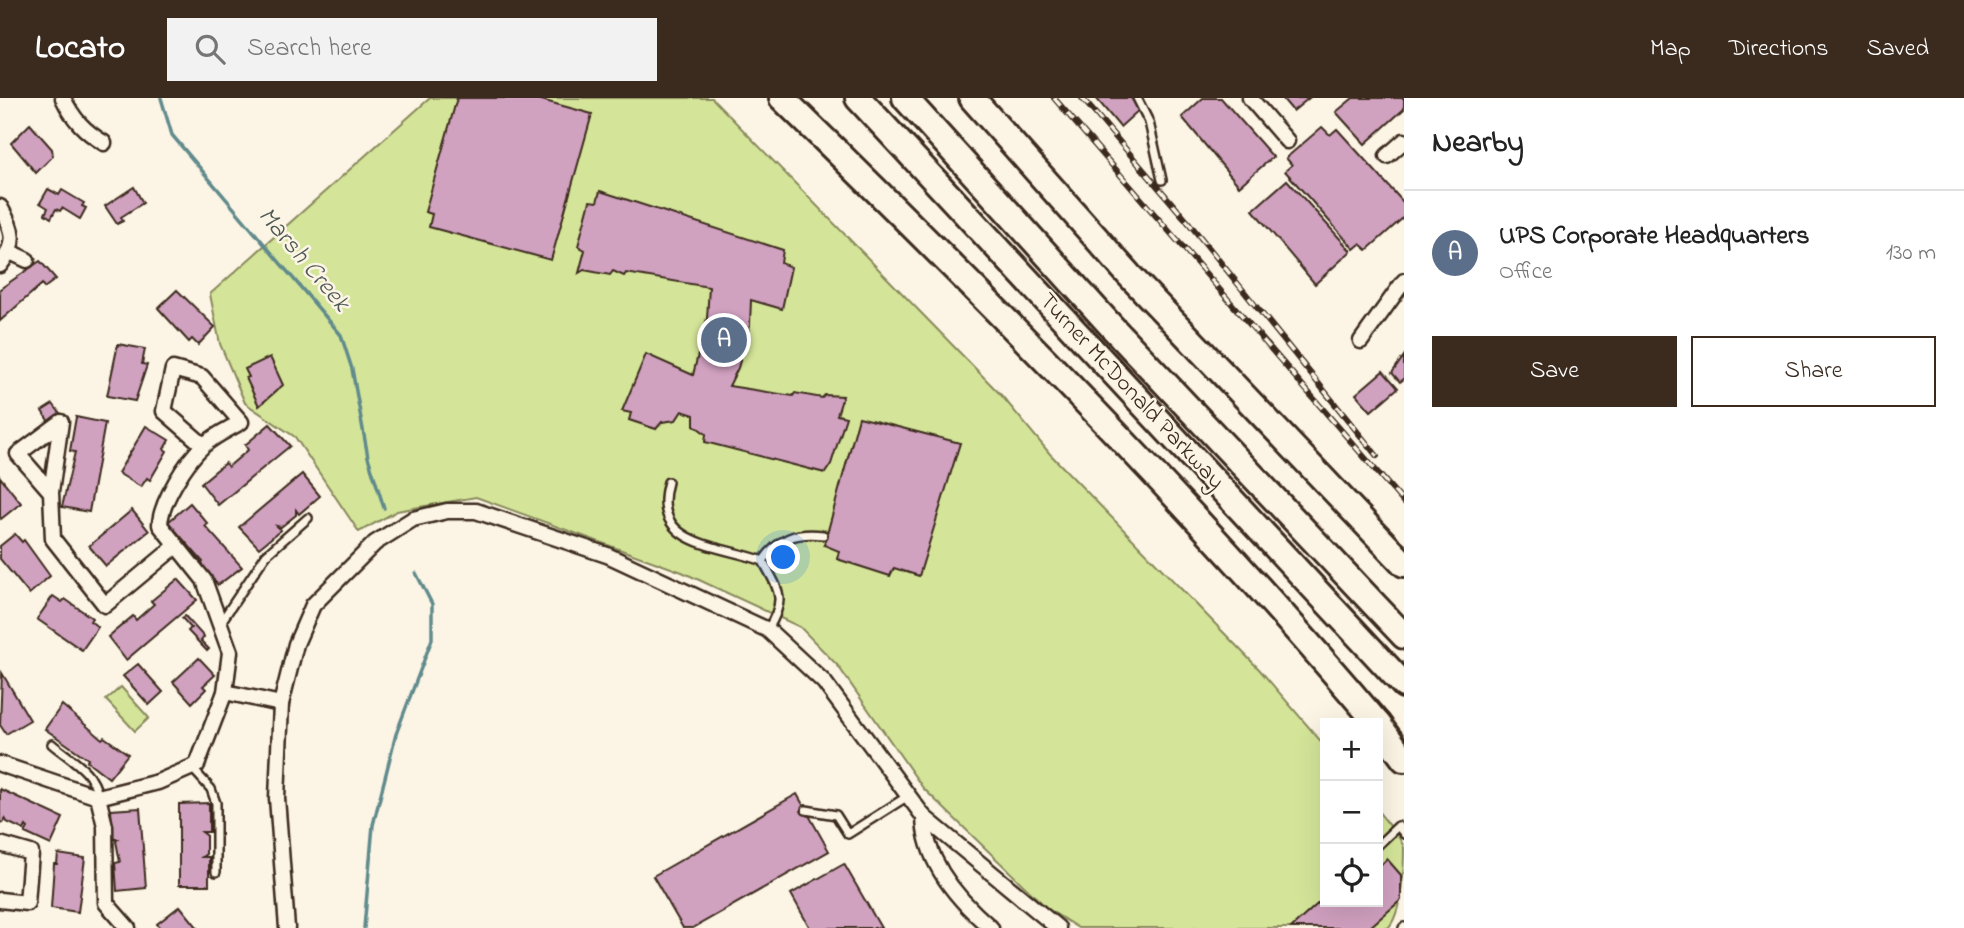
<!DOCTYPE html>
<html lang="en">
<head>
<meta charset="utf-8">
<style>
	body { margin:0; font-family:"Indie Flower",sans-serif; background:#f2f2f2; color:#222 }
	.controls { position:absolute; right:21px; bottom:21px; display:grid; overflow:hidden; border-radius:0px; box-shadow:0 7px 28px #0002 }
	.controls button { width:63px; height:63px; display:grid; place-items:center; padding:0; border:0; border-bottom:2px solid #e0e0e0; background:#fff; color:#222; font:35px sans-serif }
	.you { position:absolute; left:784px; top:460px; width:24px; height:24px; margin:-18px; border:5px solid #fff; border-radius:50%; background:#1a73e8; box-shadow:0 0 0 10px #1a73e833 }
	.badge { display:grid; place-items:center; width:46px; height:46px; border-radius:50%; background:#3b2a1e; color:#fff; font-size:23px; font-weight:700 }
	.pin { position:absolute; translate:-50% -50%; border:4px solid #fff; box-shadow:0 2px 7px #0006 }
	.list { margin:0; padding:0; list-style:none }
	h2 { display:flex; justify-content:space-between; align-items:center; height:91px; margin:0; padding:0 28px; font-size:30px }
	h2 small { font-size:23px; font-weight:400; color:#767676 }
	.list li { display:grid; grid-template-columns:46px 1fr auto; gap:21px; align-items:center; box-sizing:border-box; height:126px; padding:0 28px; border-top:2px solid #e0e0e0 }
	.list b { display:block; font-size:26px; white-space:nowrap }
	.list p { margin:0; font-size:23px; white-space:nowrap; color:#767676 }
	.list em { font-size:23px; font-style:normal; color:#767676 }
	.actions { display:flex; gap:14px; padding:21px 28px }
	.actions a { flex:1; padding:16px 0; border:2px solid #3b2a1e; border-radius:0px; text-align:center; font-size:24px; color:#3b2a1e }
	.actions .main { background:#3b2a1e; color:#fff }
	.icon { flex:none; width:38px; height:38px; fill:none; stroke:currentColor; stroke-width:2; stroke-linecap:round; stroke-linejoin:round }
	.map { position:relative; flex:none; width:1404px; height:830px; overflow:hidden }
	header { display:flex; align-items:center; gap:42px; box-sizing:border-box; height:98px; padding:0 35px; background:#3b2a1e; color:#fff }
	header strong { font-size:33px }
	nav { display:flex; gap:38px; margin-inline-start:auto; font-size:24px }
	.search { width:490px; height:63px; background:#f2f2f2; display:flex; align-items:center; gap:18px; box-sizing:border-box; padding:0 24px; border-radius:0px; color:#767676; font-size:26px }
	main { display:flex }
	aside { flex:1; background:#fff }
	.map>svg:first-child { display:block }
	.green { fill:#d4e599; stroke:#88885c; stroke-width:2 }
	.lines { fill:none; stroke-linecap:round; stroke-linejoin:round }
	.stream { stroke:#618a8c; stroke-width:3.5 }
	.building { fill:#d1a1c0; stroke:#3b2a1e; stroke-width:2 }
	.service-casing { stroke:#3b2a1e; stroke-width:12 }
	.minor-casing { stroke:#3b2a1e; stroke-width:19 }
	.motorway-casing { stroke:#3b2a1e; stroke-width:30 }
	.service { stroke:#fcf5e5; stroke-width:7 }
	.minor { stroke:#fcf5e5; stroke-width:14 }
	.motorway { stroke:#fcf5e5; stroke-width:24 }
	.rail-casing { stroke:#3b2a1e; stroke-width:6 }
	.rail { stroke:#fcf5e5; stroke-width:3.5; stroke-dasharray:10; stroke-linecap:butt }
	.labels { text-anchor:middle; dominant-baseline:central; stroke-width:5; stroke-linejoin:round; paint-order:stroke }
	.street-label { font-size:24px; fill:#3b2a1e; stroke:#fcf5e5 }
	.water-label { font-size:26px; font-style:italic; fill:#4e5a55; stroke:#fcf5e5 }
</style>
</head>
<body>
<header>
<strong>Locato</strong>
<div class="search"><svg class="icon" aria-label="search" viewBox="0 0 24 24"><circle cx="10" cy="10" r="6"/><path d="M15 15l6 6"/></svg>Search here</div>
<nav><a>Map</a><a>Directions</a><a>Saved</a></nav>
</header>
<main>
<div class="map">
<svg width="1404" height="830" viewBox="0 0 1404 830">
	<rect width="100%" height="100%" fill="#fcf5e5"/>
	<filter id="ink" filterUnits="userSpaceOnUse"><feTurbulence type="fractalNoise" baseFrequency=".0143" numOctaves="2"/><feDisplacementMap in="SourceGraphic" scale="14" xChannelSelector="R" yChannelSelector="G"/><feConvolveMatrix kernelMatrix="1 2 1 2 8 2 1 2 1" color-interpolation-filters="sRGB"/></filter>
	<g filter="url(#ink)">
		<g class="green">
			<path d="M 430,0 L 712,0 L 1002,298 L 1050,356 L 1259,571 L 1325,648 L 1325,804 L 1378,804 L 1378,713 C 1385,723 1401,738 1404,750 C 1404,769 1402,816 1388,830 L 1078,830 L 1048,811 L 923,690 L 838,568 L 800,529 L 682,474 L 476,399 L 397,413 L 359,434 L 295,339 L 245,305 L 220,246 L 210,196 Z"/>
			<polygon points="121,589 149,620 135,633 106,602"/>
		</g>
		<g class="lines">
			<g class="stream">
				<polyline points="161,0 172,37 341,237 352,271 368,359 384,410"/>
				<polyline points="364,830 373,727 396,636 432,541 432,506 416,475"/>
			</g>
		</g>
		<g class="building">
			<polygon points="457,0 534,0 592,16 551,162 429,129 432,116 425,114"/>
			<polygon points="1096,0 1131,0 1140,11 1120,29"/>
			<polygon points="1203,0 1221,0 1273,59 1239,88 1182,19"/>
			<polygon points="1282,0 1309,0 1293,13"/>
			<polygon points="1353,0 1404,0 1404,11 1365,46 1336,14"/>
			<polygon points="30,26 52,51 53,58 36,75 11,45"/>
			<polygon points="1322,29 1330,37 1337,31 1404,105 1404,119 1367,152 1360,146 1354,151 1285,73 1292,67 1286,60"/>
			<polygon points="1287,82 1351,153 1315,186 1253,112"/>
			<polygon points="134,89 143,105 121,119 123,123 117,126 105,108"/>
			<polygon points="48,91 59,97 62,92 84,105 82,108 86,110 80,121 62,110 60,113 56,111 51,120 45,116 48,110 40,105"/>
			<polygon points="600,93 783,152 781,165 791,169 782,211 751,202 750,227 738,270 729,288 793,298 795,295 822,300 825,297 843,298 837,317 846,319 831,366 825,375 705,344 706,336 694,327 694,317 682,313 676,322 662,324 656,331 629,322 631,315 622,313 646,256 693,277 707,220 709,189 626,175 624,178 613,173 610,177 584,172 579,175 585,152 578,148 590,103 597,104"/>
			<polygon points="40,163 56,181 44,190 42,186 0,223 0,191"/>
			<polygon points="177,192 215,229 198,247 192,241 189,244 158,210"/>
			<polygon points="118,246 145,251 142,266 147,267 135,303 107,298"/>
			<polygon points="1404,258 1404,281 1400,284 1392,275"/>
			<polygon points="270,259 283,287 259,308 246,280 249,279 245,271"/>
			<polygon points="1383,273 1398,290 1371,313 1356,296"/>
			<polygon points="53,306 60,315 49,324 42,313"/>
			<polygon points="76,319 105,325 89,414 62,409 75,354 70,353"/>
			<polygon points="859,319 960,345 919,478 894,470 890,478 837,461 839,453 824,447"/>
			<polygon points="270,326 290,348 218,407 201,385 225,365 228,369 248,352 245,347"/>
			<polygon points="146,328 169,342 164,351 167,353 150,382 147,380 141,389 118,375"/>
			<polygon points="302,376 320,398 299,416 296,412 296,417 281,429 277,428 281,432 259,450 239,429"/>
			<polygon points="0,379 21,405 1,421 0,419"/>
			<polygon points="190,405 208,426 205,428 242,469 218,487 201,466 203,464 168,424"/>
			<polygon points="132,412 149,433 106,468 89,448"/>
			<polygon points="15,436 22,444 24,442 50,478 29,496 0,461 0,448"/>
			<polygon points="178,481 197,502 126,562 108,539 133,518 136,522 154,506 151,503"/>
			<polygon points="53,498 62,504 65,501 92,520 90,523 98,529 82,552 37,521"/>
			<polygon points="185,518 204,539 201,543 209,551 207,553 188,533 191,530 182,520"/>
			<polygon points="199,560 215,577 203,588 206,591 192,605 173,584"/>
			<polygon points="138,566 163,594 149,607 123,578"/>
			<polygon points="2,575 30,622 6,636 0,627"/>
			<polygon points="62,607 102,641 104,639 128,656 109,680 87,663 88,661 45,631"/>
			<polygon points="0,691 63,720 51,747 25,735 28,730 26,728 24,732 7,724 5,720 3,725 0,724"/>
			<polygon points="797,696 829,753 693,830 683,830 653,778"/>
			<polygon points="209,705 209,734 202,734 206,737 206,756 202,759 209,759 209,787 179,787 179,706"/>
			<polygon points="140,710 146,790 117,793 115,765 120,764 116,743 118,741 113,741 111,712"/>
			<polygon points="58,756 85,760 78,814 51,810 54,766 57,766"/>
			<polygon points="1387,761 1401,777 1401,802 1369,830 1291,830 1325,799 1325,804 1378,804 1378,770"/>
			<polygon points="844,766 881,830 810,830 791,796"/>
			<polygon points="180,808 198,830 160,830 157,826"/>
		</g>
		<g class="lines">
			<g class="service-casing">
				<g id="service">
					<polyline points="1137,0 1149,24 1162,82"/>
					<path d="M 668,384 C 649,449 722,447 763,463 C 779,493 787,500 768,531"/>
					<path d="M 763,463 C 779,440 795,434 823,437"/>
					<polyline points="221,524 266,457 308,420"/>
					<path d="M 52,646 C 71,662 94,673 98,698"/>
					<polyline points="192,670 211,691 216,705 216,774"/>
					<polyline points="806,712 836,717 848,736 908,698"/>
					<polyline points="1378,747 1398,728 1404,736"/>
					<polyline points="1403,830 1404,829"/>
				</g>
			</g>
			<g class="minor-casing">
				<g id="minor">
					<path d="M 63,0 C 73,21 84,33 104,45"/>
					<polyline points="1250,0 1287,43"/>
					<polyline points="1387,58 1404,43"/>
					<path d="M 0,109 C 14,132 17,146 0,167"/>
					<polyline points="10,154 27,162"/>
					<polyline points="1361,243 1404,183"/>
					<polyline points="51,394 18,356 61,324 51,394 53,441 105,507 176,448"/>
					<polyline points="225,594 281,606"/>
					<polyline points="0,666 98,699"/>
					<path d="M 924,719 C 925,764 958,802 991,830"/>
					<polyline points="0,746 31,755 27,805 0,802"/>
					<path d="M 128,830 L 106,805 L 105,728 L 98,699 L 158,684 L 197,667 L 225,594 L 230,554 L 204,482 L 160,427 C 160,405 187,362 204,347 C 214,338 229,331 241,324 L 202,279 L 173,271 L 164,313 L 203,347"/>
					<polyline points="287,830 277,700 281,606 296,546 313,507 375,445 413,421 447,413 476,413 607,457 768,532 824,584 924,719 1058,830"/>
				</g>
			</g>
			<g class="motorway-casing">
				<g id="motorway">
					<path d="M 782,0 C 988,201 1191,405 1377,625"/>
					<polyline points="858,0 1404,587"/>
					<polyline points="905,0 1112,229 1404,538"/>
					<polyline points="972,0 1129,177 1404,466"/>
					<polyline points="1378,626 1404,661"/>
				</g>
			</g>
			<use href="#service" class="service"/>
			<use href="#minor" class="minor"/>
			<use href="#motorway" class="motorway"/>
			<g class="rail-casing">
				<g id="rail">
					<polyline points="1054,0 1404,405"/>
					<polyline points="1082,0 1188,124 1377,358"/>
				</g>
			</g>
			<use href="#rail" class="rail"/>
		</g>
	</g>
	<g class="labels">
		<g class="street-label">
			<text transform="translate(1131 294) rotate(47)">Turner McDonald Parkway</text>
		</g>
		<g class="water-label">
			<text transform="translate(303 162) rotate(50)">Marsh Creek</text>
		</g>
	</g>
</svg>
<div class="controls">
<button>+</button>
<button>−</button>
<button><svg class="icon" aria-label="locate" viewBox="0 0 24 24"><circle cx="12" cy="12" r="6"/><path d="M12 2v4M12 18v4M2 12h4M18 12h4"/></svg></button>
</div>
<div class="you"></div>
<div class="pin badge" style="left:724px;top:242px;background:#5c6f8a">A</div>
</div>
<aside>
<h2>Nearby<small></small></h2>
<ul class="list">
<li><span class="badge" style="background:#5c6f8a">A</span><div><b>UPS Corporate Headquarters</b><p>Office</p></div><em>130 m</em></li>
</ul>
<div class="actions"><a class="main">Save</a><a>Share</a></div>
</aside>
</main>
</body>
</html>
